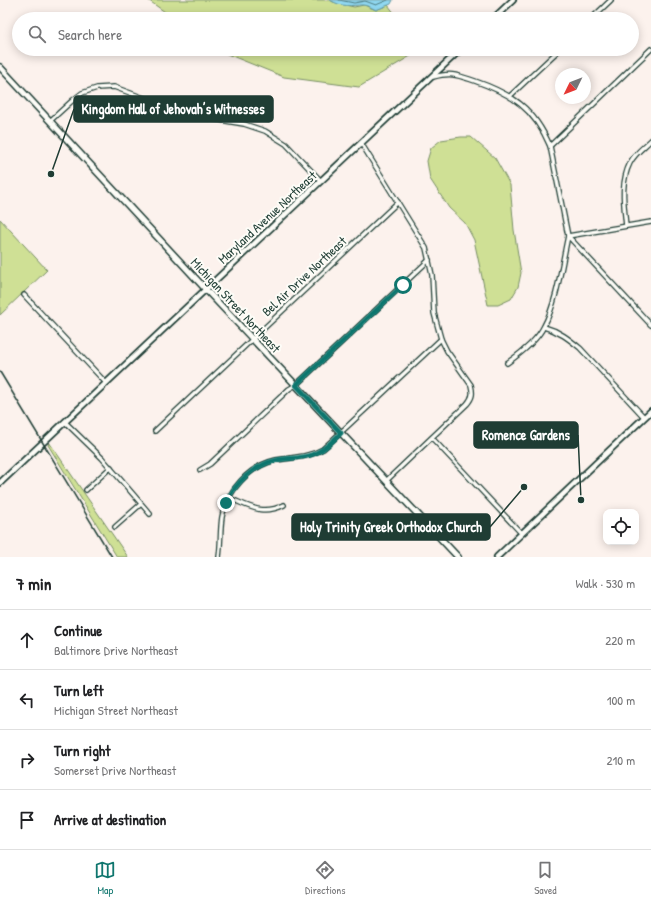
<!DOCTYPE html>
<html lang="en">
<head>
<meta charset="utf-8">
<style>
	body { margin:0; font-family:"Patrick Hand",sans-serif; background:#f2f2f2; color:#202124 }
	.controls { position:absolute; right:12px; bottom:12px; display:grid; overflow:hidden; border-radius:8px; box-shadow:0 2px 10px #0003 }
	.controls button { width:36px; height:36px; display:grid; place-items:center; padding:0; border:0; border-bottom:1px solid #e0e0e0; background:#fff; color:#202124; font:20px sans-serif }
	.compass { position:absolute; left:555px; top:68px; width:36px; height:36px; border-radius:50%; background:#fff; box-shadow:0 2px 10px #0003; rotate:227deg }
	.stop { position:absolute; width:12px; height:12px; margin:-9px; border:3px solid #0f766e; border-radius:50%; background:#fff }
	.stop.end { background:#0f766e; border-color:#fff; box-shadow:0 1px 4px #0008 }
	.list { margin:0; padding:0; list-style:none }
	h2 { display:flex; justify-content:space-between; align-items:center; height:52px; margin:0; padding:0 16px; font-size:17px }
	h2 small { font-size:13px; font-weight:400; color:#757577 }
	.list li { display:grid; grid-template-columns:26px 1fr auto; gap:12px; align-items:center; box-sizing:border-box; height:60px; padding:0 16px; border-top:1px solid #e0e0e0 }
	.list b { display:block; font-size:15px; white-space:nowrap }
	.list p { margin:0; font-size:13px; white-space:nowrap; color:#757577 }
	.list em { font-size:13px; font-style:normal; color:#757577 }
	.icon { flex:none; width:22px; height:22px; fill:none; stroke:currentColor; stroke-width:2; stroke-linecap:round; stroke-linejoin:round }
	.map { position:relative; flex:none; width:651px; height:557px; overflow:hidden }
	.search { position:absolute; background:#fff; box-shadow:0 2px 10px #0003; left:12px; right:12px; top:12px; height:44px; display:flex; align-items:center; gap:10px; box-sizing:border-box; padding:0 14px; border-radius:22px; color:#757577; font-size:15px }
	.sheet { height:292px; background:#fff }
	nav { display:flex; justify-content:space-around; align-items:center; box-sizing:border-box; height:56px; border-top:1px solid #e0e0e0; background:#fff; font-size:11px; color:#757577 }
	nav a { display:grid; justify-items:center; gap:2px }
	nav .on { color:#0f766e }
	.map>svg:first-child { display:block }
	.green { fill:#cfe095; stroke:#778e64 }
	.water { fill:#90d8f1; stroke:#639aa5 }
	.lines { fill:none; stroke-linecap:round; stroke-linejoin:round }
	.shore { stroke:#4c7b80; stroke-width:1 }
	.minor-casing { stroke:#1f3d34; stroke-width:6 }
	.tertiary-casing { stroke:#1f3d34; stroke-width:8 }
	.secondary-casing { stroke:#1f3d34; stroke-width:8 }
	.minor { stroke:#fdfcf7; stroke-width:3.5 }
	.tertiary { stroke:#fdfcf7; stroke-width:4.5 }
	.secondary { stroke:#fdfcf7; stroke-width:5 }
	.rail { stroke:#1f3d34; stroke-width:1.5 }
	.route { stroke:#0f766e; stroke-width:5 }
	.labels { text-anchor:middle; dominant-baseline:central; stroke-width:4; stroke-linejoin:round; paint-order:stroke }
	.street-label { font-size:13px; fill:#1f3d34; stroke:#fdfcf7 }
	.leader { fill:none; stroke:#1f3d34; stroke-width:1.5 }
	.callout-dot { fill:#1f3d34; stroke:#fdfcf7; stroke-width:1.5 }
	.callout { fill:#1f3d34; stroke:#1f3d34; stroke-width:1.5 }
	.callout-label { font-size:14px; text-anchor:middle; font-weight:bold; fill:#fff }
</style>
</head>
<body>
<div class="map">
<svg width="651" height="557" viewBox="0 0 651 557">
	<rect width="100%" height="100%" fill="#fcf2ed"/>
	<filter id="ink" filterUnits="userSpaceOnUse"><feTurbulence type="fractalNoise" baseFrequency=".025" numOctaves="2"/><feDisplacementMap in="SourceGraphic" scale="8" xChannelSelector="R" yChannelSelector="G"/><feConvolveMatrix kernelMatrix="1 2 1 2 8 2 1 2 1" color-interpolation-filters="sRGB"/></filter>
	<g filter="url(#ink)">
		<g class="green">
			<polygon points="148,0 330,0 333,2 354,7 364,5 376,10 388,5 399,19 175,19"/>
			<polygon points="220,49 422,49 359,87 284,77 227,54"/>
			<polygon points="461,137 471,137 495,158 510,185 514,230 521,273 518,287 511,299 498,305 488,305 474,240 465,223 449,208 430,179 427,161 431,148 441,140"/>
			<polygon points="0,219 47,270 0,315"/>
			<polygon points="49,442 121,547 128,557 117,557 48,445"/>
		</g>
		<path class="water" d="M 330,0 L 393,0 L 391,4 L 376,10 C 372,8 367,5 363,5 C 350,5 343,8 330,0 Z"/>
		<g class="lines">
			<polyline class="shore" points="339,0 354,3 365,1 376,5 388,0"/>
			<g class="minor-casing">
				<g id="minor">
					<polyline points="591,19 611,0"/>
					<path d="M 433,77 C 452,72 457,75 475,81 C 512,94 534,108 550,146 L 568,236 L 651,325"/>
					<polyline points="510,96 560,49"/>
					<polyline points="50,121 73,100 82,93 97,88 114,87 190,115 244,124 265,131 286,144 321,181"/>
					<path d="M 361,143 L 426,248 L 432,275 L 434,313 L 441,339 L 447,351 L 471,385 C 473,393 473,397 467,404 L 386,481"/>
					<polyline points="550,146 651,49"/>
					<path d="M 626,226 C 624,205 620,183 630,163 C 634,154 644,147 651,140"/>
					<polyline points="24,295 106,383"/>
					<path d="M 544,327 C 559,331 569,339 580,348 L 644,417"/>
					<path d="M 507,363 C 520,354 537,341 544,326 C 557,302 562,263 568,236 L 651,222"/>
					<polyline points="65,422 102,458 150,514"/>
					<polyline points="155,431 398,202"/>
					<polyline points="432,438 522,534"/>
					<polyline points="200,470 210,464 289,389 296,385 429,260"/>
					<polyline points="86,490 111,467"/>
					<path d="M 229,498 C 249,506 262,516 284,505"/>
					<polyline points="115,527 141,504"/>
					<path d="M 219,557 C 221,544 220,530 222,517 C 227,491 249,466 276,460 C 293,457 307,458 323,449 L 441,339"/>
				</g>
			</g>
			<g class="tertiary-casing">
				<g id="tertiary">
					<polyline points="493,19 513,0"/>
					<polyline points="0,483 461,49"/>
					<polyline points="497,557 651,411"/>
				</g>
			</g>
			<g class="secondary-casing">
				<polyline id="secondary" points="0,67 211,295 458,557"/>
			</g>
			<use href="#minor" class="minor"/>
			<use href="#tertiary" class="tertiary"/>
			<use href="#secondary" class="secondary"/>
			<polyline class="rail" points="0,372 112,557"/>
		</g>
	</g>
	<g class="lines" filter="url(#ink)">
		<path class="route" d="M 226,503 C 235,483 254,465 277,460 C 288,458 300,459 311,455 C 323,451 332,442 341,433 L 296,385 L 403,285"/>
	</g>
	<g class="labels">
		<g class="street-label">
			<text transform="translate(267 217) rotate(-43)">Maryland Avenue Northeast</text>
			<text transform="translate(304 276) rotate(-43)">Bel Air Drive Northeast</text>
			<text transform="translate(236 305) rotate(47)">Michigan Street Northeast</text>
		</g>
	</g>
	<path class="leader" d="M51 174L74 109M581 500L578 435M524 487L490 527"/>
	<g class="callout-dot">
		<circle cx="51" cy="174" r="4"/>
		<circle cx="581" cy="500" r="4"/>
		<circle cx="524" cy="487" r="4"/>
	</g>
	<g class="callout">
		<rect x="74" y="96" width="199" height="26" rx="4"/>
		<rect x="474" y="422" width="104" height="26" rx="4"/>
		<rect x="292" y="514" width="198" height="26" rx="4"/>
	</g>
	<g class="callout-label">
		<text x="173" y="114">Kingdom Hall of Jehovah’s Witnesses</text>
		<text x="526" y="440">Romence Gardens</text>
		<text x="391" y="532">Holy Trinity Greek Orthodox Church</text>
	</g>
</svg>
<div class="controls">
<button><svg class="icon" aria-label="locate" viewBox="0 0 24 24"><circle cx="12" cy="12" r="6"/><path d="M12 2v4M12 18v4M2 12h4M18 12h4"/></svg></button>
</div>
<svg class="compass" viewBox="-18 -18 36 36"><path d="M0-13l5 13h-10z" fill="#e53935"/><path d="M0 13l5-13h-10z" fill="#757577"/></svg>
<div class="stop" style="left:403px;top:285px"></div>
<div class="stop end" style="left:226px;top:503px"></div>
<div class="search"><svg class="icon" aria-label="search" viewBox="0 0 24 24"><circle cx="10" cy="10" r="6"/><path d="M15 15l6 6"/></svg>Search here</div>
</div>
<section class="sheet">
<h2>7 min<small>Walk · 530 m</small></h2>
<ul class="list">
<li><svg class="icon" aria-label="ahead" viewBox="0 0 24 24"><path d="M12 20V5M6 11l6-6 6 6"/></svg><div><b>Continue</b><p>Baltimore Drive Northeast</p></div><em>220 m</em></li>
<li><svg class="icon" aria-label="left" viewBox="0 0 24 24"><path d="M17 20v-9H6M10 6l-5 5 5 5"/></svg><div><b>Turn left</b><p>Michigan Street Northeast</p></div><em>100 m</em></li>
<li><svg class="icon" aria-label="right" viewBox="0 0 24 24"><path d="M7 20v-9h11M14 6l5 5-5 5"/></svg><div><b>Turn right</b><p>Somerset Drive Northeast</p></div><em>210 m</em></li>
<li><svg class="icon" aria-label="arrive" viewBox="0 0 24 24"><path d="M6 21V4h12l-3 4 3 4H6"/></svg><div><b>Arrive at destination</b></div></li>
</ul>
</section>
<nav>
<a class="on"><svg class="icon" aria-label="map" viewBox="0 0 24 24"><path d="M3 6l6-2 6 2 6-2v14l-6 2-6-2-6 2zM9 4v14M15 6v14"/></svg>Map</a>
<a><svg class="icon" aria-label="directions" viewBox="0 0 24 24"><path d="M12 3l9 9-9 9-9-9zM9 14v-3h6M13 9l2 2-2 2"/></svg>Directions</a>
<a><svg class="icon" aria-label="saved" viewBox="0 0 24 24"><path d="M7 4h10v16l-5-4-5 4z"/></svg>Saved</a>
</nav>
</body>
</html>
